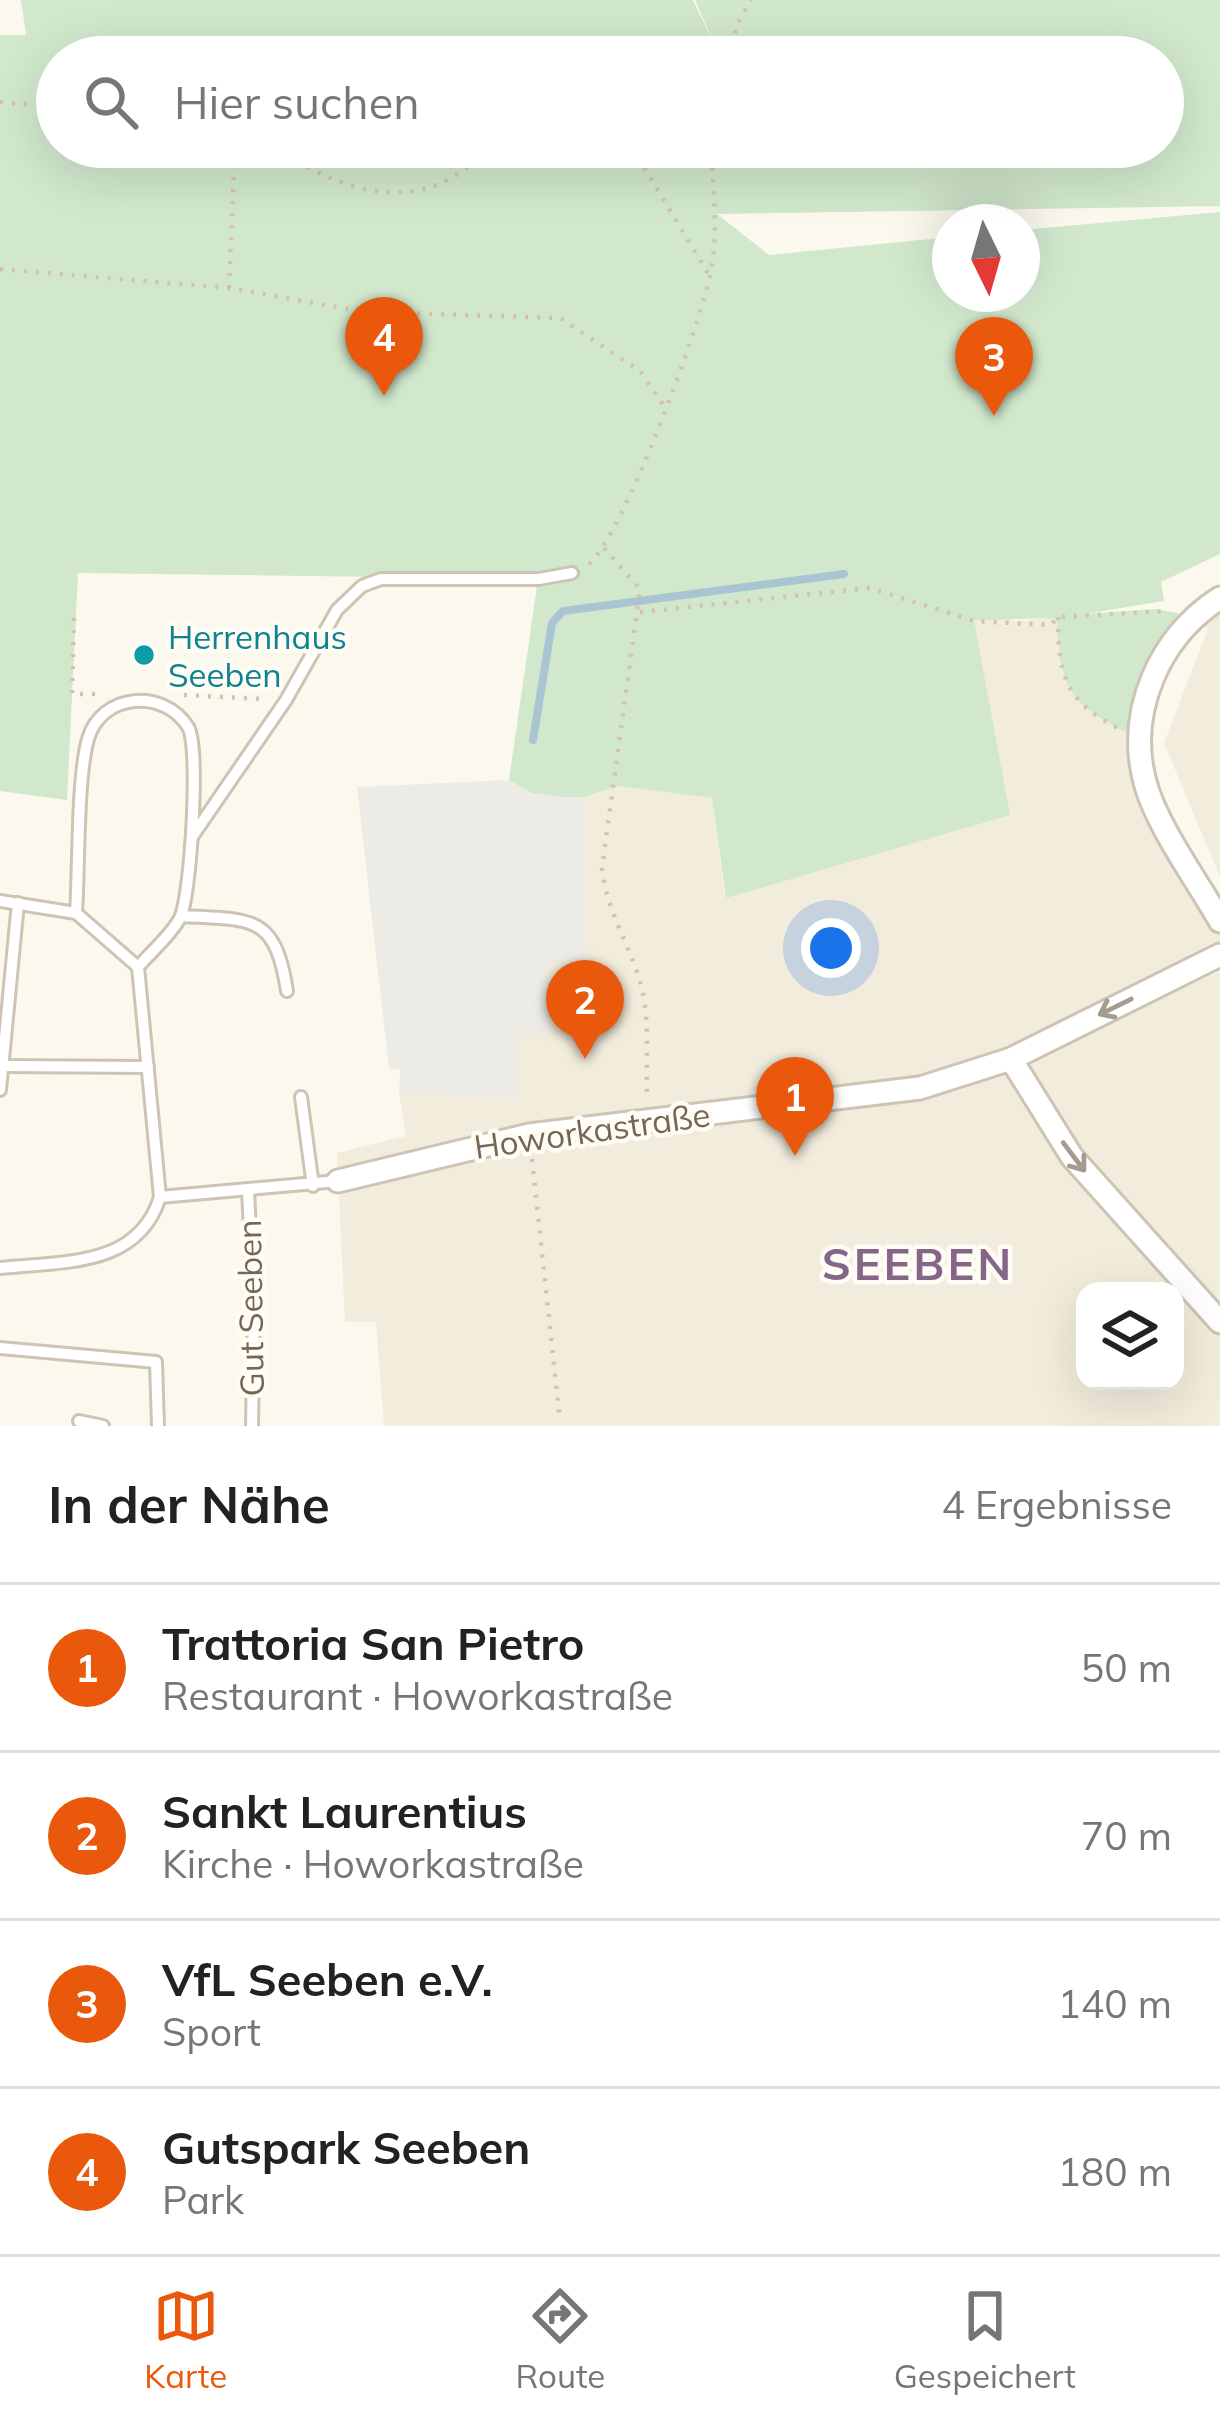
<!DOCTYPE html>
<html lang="de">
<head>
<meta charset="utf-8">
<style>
	body { margin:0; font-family:Mulish,sans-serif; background:#f2f2f2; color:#222 }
	.controls { position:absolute; right:36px; bottom:36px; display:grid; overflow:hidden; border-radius:24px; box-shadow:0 12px 48px #0002 }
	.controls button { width:108px; height:108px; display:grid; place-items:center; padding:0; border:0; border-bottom:3px solid #e0e0e0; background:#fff; color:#222; font:60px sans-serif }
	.compass { position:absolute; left:932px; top:204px; width:108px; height:108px; border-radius:50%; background:#fff; box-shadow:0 12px 48px #0002; rotate:175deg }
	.you { position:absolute; left:831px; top:948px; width:42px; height:42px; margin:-30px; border:9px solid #fff; border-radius:50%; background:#1a73e8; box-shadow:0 0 0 18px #1a73e833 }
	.badge { display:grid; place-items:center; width:78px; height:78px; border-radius:50%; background:#ea580c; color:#fff; font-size:39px; font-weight:700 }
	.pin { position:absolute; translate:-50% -99px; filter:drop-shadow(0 3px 6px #0008) }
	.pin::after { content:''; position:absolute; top:63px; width:42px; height:36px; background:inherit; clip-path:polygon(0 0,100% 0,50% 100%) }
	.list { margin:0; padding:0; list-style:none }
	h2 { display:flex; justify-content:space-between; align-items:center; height:156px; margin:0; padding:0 48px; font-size:51px }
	h2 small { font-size:39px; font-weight:400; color:#767676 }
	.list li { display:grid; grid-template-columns:78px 1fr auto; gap:36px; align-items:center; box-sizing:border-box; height:168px; padding:0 48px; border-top:3px solid #e0e0e0 }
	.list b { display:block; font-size:45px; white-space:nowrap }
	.list p { margin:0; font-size:39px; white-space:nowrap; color:#767676 }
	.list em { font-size:39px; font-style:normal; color:#767676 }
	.icon { flex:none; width:66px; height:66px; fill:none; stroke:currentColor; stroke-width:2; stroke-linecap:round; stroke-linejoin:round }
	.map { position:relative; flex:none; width:1220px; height:1426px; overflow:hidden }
	.search { position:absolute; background:#fff; box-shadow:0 12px 48px #0002; left:36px; right:36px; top:36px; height:132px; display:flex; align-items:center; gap:30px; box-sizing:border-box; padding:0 42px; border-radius:66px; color:#767676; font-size:45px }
	.sheet { height:828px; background:#fff }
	nav { display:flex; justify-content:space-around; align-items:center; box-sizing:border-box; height:168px; border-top:3px solid #e0e0e0; background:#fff; font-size:33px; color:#767676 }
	nav a { display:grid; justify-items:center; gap:6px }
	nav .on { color:#ea580c }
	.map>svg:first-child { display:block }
	.residential { fill:#f2ecdc; fill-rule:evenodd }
	.industrial { fill:#edebe5 }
	.green { fill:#d1e8cd; fill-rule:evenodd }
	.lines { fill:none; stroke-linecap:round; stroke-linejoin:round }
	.stream { stroke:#abc4d4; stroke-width:8 }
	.lane-casing { stroke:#cdc4b4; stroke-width:16 }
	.street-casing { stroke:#cdc4b4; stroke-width:27 }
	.path { stroke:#d3c3ab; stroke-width:4.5; stroke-dasharray:3 9; stroke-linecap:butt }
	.lane { stroke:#fff; stroke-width:10 }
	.street { stroke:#fff; stroke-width:21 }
	.oneway { stroke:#a59c8f }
	.culture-dot { fill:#0f9aa8; stroke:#fefcf4; stroke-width:4.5 }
	.labels { text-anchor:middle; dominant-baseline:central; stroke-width:9; stroke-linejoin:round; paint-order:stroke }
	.culture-label { font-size:33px; fill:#0d838f; stroke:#fefcf4; text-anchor:start }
	.street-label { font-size:33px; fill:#746652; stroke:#fefcf4 }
	.district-label { font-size:45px; font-weight:bold; letter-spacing:3px; fill:#856689; stroke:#fefcf4 }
</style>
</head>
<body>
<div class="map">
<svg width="1220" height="1426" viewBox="0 0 1220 1426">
	<rect width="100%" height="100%" fill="#fbf9ed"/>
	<g class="residential">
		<polygon points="1220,598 1220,877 1164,743 1208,629 1191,616"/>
		<path d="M 996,616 L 1017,621 L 1058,617 L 1058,653 L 1139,739 L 1146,785 L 1220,920 L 1220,955 L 1036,1048 L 1220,972 L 1220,1426 L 384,1426 L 376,1322 L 345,1322 L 337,1153 L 406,1136 L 399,1092 L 518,1099 L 517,1037 L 548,1037 L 548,963 L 585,961 L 584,797 L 617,786 L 712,798 L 725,897 L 1009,815 L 973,620 ZM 1085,1291 L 1175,1291 L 1175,1381 L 1085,1381 Z"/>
	</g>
	<polygon class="industrial" points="509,780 533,793 584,797 585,962 548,963 548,1037 517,1037 519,1099 399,1092 400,1070 389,1069 357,787"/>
	<path class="green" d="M 21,0 L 693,0 L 719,54 L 695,0 L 1220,0 L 1220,206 L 717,214 L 769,255 L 950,237 L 950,294 L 1022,294 L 1022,230 L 1220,212 L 1220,554 L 1161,582 L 1164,601 L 1084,614 L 1156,609 L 1191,616 L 1160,657 L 1139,739 C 1074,706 1058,694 1057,618 L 974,620 L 1010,815 L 726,898 L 712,798 L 617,786 L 584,797 L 564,797 L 532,793 L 509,780 L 538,579 L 78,573 L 67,800 L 0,791 L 0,35 L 26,35 ZM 57,57 L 1163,57 L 1163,147 L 57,147 Z"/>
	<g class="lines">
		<polyline class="stream" points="533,740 552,623 563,611 844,574"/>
		<g class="lane-casing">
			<g id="lane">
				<polyline points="192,837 286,700 337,610 362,586 381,579 539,579 572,573"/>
				<path d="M 0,901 L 76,913 L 138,967 L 160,1197 C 138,1268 63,1261 0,1268"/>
				<path d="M 76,913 C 79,868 77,778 88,739 C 101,693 164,688 188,727 C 200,746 191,896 180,918 C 171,935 151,952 138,967"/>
				<path d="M 181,916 C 253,920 275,914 287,991"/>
				<polyline points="2,1066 148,1067"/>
				<polyline points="0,1090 18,903"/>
				<polyline points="301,1097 313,1186"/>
				<polyline points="248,1190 254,1310 252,1426"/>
				<polyline points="160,1197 338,1181"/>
				<polyline points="0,1348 156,1362 158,1426"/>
				<polyline points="79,1421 103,1426"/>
			</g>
		</g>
		<g class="street-casing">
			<g id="street">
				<path d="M 1220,598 C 1160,636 1126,711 1145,782 C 1156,825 1198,882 1220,921"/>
				<polyline points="1011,1059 1072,1157 1220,1322"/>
				<polyline points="338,1181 529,1135 920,1088 1011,1059 1220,955"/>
			</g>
		</g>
		<g class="path">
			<polyline points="539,57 544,44 571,57"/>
			<polyline points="732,57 736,26 751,0"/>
			<polyline points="746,57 755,45"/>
			<polyline points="0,102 57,107"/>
			<path d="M 277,147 C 342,195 429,219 486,147"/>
			<polyline points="632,147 709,275"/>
			<polyline points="0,269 229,288 365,312 560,318 640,371 664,406"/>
			<polyline points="229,288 235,147"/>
			<path d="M 604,548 L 640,589 L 602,868 C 606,907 625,937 638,975 C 651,1013 646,1057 647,1097"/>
			<path d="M 589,564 C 624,534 699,328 710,276 C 719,235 713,189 711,147"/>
			<polyline points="640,612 870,588 974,621 1051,625 1058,617 1168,611"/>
			<path d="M 1058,617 C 1058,674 1065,702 1118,728"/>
			<polyline points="74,618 72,694 101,694"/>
			<polyline points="184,695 262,699"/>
			<polyline points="532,1159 560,1421"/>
		</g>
		<use href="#lane" class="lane"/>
		<use href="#street" class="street"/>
	</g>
	<defs><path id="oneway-shaft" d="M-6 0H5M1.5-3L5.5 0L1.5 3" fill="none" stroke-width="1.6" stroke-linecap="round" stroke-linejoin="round" transform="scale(3)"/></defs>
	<g class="oneway">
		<use href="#oneway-shaft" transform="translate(1115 1007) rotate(154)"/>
		<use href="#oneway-shaft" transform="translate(1074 1157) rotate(53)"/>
	</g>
	<circle class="culture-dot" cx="144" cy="655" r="12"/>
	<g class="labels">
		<g class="culture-label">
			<text x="168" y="636">Herrenhaus<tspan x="168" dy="38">Seeben</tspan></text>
		</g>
		<g class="street-label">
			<text transform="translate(592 1130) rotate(-8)">Howorkastraße</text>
			<text transform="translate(250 1308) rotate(-91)">Gut Seeben</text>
		</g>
		<g class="district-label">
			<text x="918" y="1263">SEEBEN</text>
		</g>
	</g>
</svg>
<div class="controls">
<button><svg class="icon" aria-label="layers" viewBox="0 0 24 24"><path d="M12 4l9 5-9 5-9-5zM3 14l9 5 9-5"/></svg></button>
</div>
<svg class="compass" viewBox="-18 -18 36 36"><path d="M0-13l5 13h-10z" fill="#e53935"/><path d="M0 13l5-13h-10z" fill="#767676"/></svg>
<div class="you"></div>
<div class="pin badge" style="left:795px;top:1156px">1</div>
<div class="pin badge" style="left:585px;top:1059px">2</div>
<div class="pin badge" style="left:994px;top:416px">3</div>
<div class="pin badge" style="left:384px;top:396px">4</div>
<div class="search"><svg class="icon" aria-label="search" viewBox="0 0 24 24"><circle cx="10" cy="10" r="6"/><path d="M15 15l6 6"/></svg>Hier suchen</div>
</div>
<section class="sheet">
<h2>In der Nähe<small>4 Ergebnisse</small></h2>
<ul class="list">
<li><span class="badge">1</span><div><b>Trattoria San Pietro</b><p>Restaurant · Howorkastraße</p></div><em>50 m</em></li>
<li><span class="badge">2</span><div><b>Sankt Laurentius</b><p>Kirche · Howorkastraße</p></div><em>70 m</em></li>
<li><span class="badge">3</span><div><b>VfL Seeben e.V.</b><p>Sport</p></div><em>140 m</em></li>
<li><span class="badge">4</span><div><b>Gutspark Seeben</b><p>Park</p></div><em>180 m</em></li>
</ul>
</section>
<nav>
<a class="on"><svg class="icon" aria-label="map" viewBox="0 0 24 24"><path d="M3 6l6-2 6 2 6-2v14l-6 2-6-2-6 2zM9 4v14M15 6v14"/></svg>Karte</a>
<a><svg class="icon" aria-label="directions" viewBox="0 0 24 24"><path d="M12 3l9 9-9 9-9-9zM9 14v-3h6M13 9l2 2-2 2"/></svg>Route</a>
<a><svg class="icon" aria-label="saved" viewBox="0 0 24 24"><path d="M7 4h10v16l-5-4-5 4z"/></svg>Gespeichert</a>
</nav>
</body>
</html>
